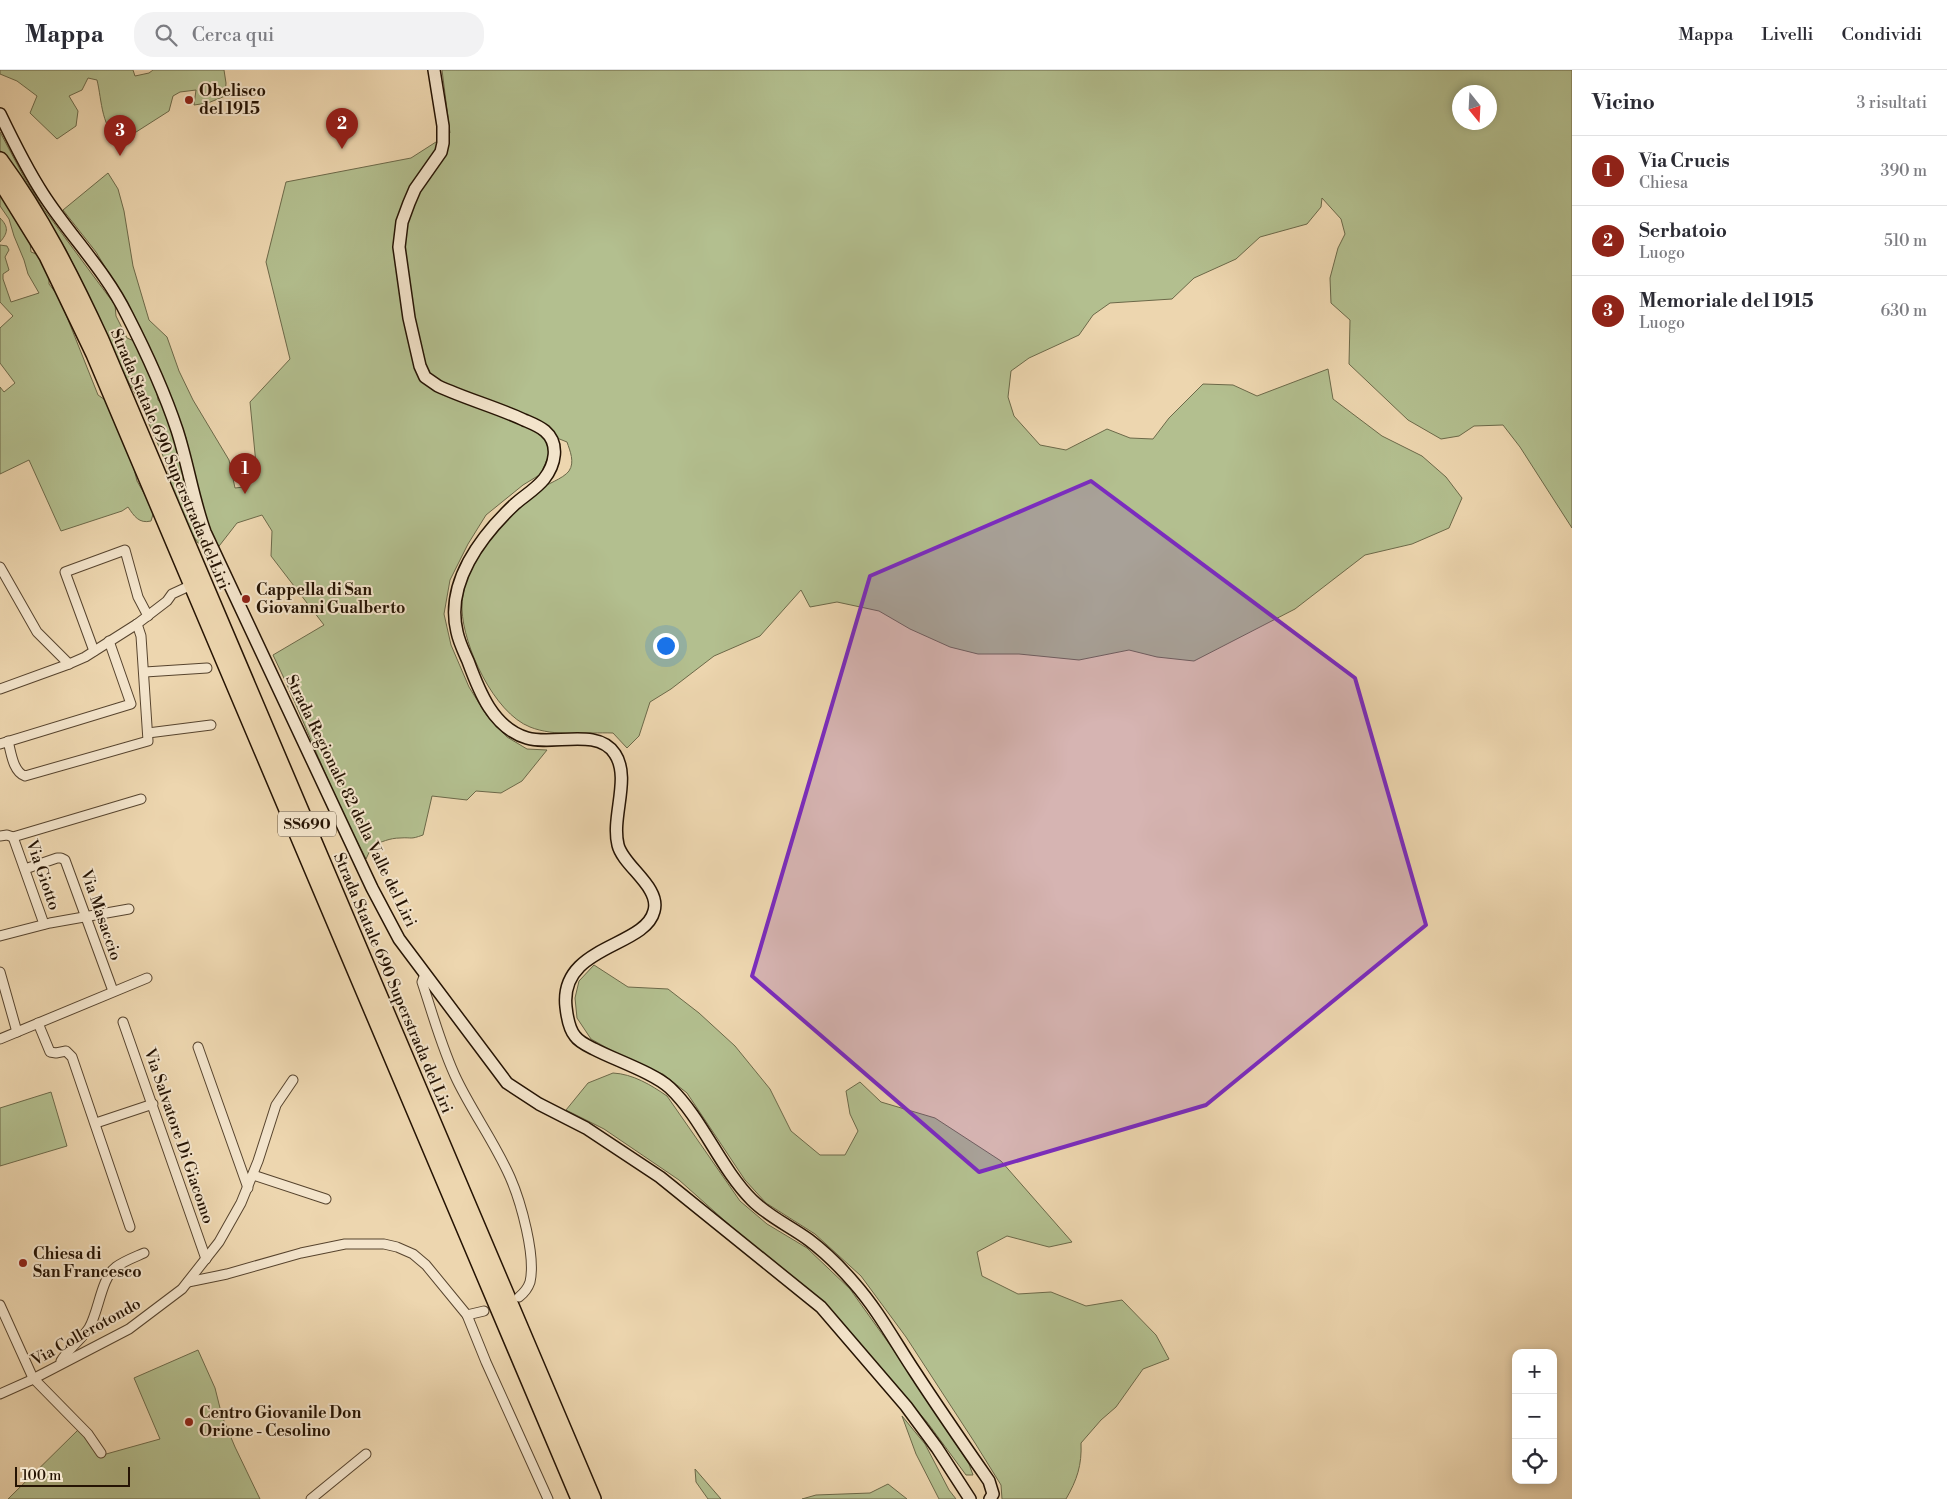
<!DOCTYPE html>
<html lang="it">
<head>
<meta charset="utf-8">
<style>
	body { margin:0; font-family:"Libre Bodoni",serif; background:#f2f2f3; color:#2b2b33 }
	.controls { position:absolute; right:15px; bottom:15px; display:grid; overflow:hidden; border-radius:10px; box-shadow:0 2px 8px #0003 }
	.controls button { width:45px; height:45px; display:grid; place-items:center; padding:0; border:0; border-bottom:1px solid #e1e1e2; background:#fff; color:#2b2b33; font:25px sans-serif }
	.compass { position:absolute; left:1452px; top:15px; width:45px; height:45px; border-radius:50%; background:#fff; box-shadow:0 2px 8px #0003; rotate:162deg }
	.scale { position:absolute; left:15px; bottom:12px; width:115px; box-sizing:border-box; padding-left:5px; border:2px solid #251303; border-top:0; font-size:14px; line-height:18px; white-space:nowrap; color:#251303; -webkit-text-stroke:4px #f3e4cb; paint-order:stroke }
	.you { position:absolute; left:665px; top:575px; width:18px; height:18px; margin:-12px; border:4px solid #fff; border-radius:50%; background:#1a73e8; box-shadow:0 0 0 8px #1a73e833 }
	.badge { display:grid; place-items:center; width:32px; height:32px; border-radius:50%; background:#8f2418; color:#fff; font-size:16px; font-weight:700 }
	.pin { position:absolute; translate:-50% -41px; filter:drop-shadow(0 1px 2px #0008) }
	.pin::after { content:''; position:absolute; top:26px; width:18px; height:15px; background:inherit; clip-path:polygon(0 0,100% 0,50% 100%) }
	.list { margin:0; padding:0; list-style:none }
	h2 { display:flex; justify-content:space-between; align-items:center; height:65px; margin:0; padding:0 20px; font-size:21px }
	h2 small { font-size:16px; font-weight:400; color:#7c7c81 }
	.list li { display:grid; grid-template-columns:32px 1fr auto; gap:15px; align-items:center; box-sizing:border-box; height:70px; padding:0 20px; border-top:1px solid #e1e1e2 }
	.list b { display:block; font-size:19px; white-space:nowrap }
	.list p { margin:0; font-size:16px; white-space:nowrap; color:#7c7c81 }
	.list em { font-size:16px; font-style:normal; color:#7c7c81 }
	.icon { flex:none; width:28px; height:28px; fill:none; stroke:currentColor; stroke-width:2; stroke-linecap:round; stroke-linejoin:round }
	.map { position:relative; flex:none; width:1572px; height:1429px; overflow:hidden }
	header { display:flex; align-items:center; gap:30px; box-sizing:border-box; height:70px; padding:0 25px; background:#fff; border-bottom:1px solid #e1e1e2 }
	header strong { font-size:24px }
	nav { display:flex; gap:28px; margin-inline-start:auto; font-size:18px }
	.search { width:350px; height:45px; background:#f2f2f3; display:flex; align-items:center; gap:12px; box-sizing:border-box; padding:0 18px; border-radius:20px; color:#7c7c81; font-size:19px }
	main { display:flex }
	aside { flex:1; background:#fff }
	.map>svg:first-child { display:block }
	.green { fill:#b3bf8f; stroke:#6c6949; fill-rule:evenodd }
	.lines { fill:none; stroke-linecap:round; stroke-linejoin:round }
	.street-casing { stroke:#57442e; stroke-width:11 }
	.secondary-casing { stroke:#251303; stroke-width:14 }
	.highway-casing { stroke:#251303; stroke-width:18 }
	.street { stroke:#f3e4cb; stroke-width:9 }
	.secondary { stroke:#f3e4cb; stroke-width:11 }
	.highway { stroke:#edd6af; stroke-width:15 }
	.marked { fill:#7b2cbf; fill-opacity:0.2; stroke:#7b2cbf; stroke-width:4; stroke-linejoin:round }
	.poi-dot { fill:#8f2418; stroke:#f3e4cb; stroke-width:2 }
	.labels { text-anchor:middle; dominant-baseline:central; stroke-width:4; stroke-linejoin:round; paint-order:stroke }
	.shield { fill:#f3e4cb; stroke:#63523f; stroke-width:1 }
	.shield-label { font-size:15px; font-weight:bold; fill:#251303 }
	.poi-label { font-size:16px; font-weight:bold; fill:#251303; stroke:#f3e4cb; text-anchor:start }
	.street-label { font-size:16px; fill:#251303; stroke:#f3e4cb }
</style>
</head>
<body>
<header>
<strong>Mappa</strong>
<div class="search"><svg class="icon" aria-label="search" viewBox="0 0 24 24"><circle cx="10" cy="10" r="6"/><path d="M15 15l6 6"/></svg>Cerca qui</div>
<nav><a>Mappa</a><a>Livelli</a><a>Condividi</a></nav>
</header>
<main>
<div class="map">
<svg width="1572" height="1429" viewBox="0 0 1572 1429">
	<rect width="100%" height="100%" fill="#edd6af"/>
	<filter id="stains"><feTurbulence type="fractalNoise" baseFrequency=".004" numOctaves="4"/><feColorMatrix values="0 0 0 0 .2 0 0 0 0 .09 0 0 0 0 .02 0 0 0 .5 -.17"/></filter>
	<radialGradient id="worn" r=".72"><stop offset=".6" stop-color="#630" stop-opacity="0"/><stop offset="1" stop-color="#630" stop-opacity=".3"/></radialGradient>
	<g class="green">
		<path d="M 0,0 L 133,0 L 135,6 L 149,3 L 153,0 L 224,0 L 226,13 L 225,26 L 208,33 L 194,35 L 196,20 L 180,22 L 173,26 L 169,41 L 122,71 C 101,61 102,30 97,10 L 88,8 L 82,20 L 69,26 L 78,41 L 76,56 L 57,69 L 30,43 L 37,26 L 17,11 L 0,4 Z"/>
		<path d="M 442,0 L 1572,0 L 1572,458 L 1520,377 L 1503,355 L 1474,356 L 1459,366 L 1441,369 L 1408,350 L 1349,294 L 1350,250 L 1331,233 L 1330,208 L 1338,178 L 1345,164 L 1341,149 L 1322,128 L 1321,137 L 1307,154 L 1260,167 L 1236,189 L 1194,208 L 1172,229 L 1110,233 L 1093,245 L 1079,265 L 1029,288 L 1011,301 L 1008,327 L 1014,346 L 1040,375 L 1066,380 L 1107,359 L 1130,368 L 1153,369 L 1169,348 L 1203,314 L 1233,315 L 1257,326 L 1328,299 L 1333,329 L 1382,366 L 1422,386 L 1446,407 L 1462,428 L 1449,458 L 1412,474 L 1365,485 L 1295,539 L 1194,591 L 1157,587 L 1129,580 L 1079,590 L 1019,584 L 978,584 L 950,577 L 910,559 L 879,541 L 837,532 L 810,537 L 801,520 L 760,566 L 714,586 L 671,619 L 650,632 L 639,666 L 627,678 L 613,663 C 586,662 555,667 530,657 C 494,643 463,576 462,539 C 461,519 470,500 481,483 C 495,460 516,437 537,421 C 546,414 563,409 569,401 C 575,392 570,381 567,372 L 557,368 L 547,370 L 550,382 L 541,404 L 523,415 L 486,445 L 468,474 L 450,510 L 444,544 L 451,575 L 469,617 L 487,646 L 507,667 L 527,679 L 547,680 L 522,711 L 501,723 L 476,721 L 467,730 L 432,726 L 423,765 C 409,770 413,767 400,768 C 390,768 381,772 372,776 L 366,789 C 330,723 306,652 273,585 L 324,555 L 271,486 L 272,461 L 262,445 L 237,453 L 216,480 L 204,448 L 186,368 L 155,292 L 127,233 L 96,182 L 63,140 L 108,103 L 118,119 L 124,141 L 133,196 L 149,250 L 167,267 L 179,301 L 193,330 L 229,390 L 235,418 L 244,417 L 256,394 L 250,332 L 290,289 L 266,192 L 286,112 L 411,88 L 450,63 ZM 1460,22 L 1490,22 L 1490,52 L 1460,52 Z"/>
		<polygon points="0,62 25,109 43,138 115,235 116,246 127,268 134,271 156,318 158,330 165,338 183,391 192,446 203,471 201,474 198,473 192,464 177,430 170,413 167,395 139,331 123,302 81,210 65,178 0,80"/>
		<path d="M 0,124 L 30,172 L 31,182 L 39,185 L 49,204 L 49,214 L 59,227 L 98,325 L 108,332 L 133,395 L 137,411 L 154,441 L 151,451 C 139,454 134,446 128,437 L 122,441 L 61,461 L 29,390 L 0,404 L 0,317 L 4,322 L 15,313 L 0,293 L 0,258 L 13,246 L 0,232 L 0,175 L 7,176 L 9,180 L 5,187 L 9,200 L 3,204 L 3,209 L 11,232 L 39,223 L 28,204 L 24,190 L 14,166 L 9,149 L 0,136 Z"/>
		<path d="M 0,148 C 9,157 8,163 0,172 Z"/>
		<path d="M 594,895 L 628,917 L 668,919 L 699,943 L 735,976 L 770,1019 L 791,1061 L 820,1085 L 845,1085 L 858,1061 L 850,1044 L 846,1021 L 860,1012 L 881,1032 L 935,1048 L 1001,1091 L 1072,1172 L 1049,1177 L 1007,1166 L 977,1182 L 982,1206 L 1018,1224 L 1051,1222 L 1086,1236 L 1122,1230 L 1156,1265 L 1169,1289 L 1143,1299 L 1116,1337 L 1101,1350 L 1081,1373 C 1082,1395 1077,1410 1066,1429 L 1002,1429 L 1001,1415 L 975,1373 L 906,1267 L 861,1206 L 815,1164 L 766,1133 L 745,1110 L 687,1023 L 663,1004 L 632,992 L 591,969 L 577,948 L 575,928 L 579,911 Z"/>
		<path d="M 613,1003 C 633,1004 651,1015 667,1026 L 740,1131 L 767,1154 L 807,1178 L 850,1219 L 905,1296 L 969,1394 L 973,1405 L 966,1405 L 927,1352 L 820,1229 L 742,1166 L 679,1110 L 604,1059 L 566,1040 L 588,1013 Z"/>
		<polygon points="51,1022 67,1076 0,1096 0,1038"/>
		<polygon points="198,1280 215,1318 222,1346 235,1377 260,1429 8,1429 79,1359 99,1386 160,1369 134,1308"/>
		<polygon points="902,1346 925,1374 949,1420 956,1429 939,1429 916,1384"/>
		<polygon points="695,1399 721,1429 708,1429 696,1412"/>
		<polygon points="888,1414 907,1429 802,1429 816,1425 870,1423"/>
	</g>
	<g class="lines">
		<g class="street-casing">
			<g id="street">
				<polyline points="0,497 37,562 69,594"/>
				<polyline points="94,581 65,502 125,480 138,527 148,546"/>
				<polyline points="145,602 207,598"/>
				<polyline points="0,619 69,594 85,587 137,554 167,531 172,524 185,518"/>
				<polyline points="148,663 211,655"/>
				<path d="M 8,671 C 11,682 13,702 25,706 L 148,671 L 141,566 L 137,554"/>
				<polyline points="0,674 131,634 109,571"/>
				<polyline points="0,766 7,765 13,767 141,729"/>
				<polyline points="13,767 44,854"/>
				<polyline points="25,799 57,788 61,788 65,790 113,921"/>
				<polyline points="0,866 50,853 129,839"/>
				<polyline points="0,902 17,962"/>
				<path d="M 425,904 L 422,912 C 433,945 442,979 457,1010 C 473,1043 495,1073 510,1107 C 521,1132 536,1186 530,1212 C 528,1218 524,1223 519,1227"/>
				<polyline points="123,952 206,1189"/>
				<polyline points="38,953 50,982 56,983 66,981 72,987 130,1157"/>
				<polyline points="0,969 147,908"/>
				<polyline points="198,977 248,1118"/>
				<polyline points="96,1053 153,1034"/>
				<polyline points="253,1105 326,1129"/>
				<polyline points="188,1212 227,1204 301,1183 345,1174 384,1174 397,1177 413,1184 426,1195 467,1245 486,1292 548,1429"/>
				<polyline points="0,1235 33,1308 88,1364 101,1383"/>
				<polyline points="467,1245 484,1241"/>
				<path d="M 61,1291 C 69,1278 81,1270 89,1258 C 99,1241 101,1208 116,1197 C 124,1191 135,1187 144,1183"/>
				<polyline points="0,1324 29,1311 129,1259 182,1219 219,1172 241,1133 258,1091 276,1035 293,1010"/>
				<polyline points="311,1429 366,1384"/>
			</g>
		</g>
		<g class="secondary-casing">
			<g id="secondary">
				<path d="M 434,0 L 443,56 L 443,73 L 441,82 L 415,119 L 409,133 L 402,152 L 399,177 L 409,248 L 420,296 L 425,307 L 438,316 C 466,329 496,337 524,350 C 531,353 539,356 545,361 C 560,374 555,395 544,409 C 536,419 524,426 515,434 C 481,466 445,513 457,562 C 459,572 464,582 468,591 C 479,621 493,658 527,668 C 553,676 598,657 615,684 C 631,708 611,747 618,775 C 623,796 661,817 654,841 C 645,878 559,875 566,937 C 567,946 569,959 575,966 C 579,972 588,976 594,979 C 615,990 654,1003 670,1018 C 702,1048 720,1098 752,1130 C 769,1147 790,1156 809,1170 C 825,1182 841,1198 854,1213 C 878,1240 895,1272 915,1302 C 939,1339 964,1375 989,1411 L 993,1424 L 990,1429"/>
				<path d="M 0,44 C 13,71 26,98 43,124 C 70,166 105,200 127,245 C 146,282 164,321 177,360 C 188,394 193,429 205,462 L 372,818 L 399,869 L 507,1013 L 539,1034 L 586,1058 L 660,1107 L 821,1237 L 906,1336 L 937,1378 L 970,1429"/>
			</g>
		</g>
		<g class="highway-casing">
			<g id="highway">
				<path d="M 0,90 C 41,146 72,207 101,270 L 593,1429"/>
				<polyline points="0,110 47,186 94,284 579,1429"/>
			</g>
		</g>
		<use href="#street" class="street"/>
		<use href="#secondary" class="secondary"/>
		<use href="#highway" class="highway"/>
	</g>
	<path class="marked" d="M 1091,411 L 1355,608 L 1426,855 L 1206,1035 L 979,1102 L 752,906 L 870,506 Z"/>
	<g class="poi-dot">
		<circle cx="189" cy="30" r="5"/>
		<circle cx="246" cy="529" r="5"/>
		<circle cx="23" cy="1193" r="5"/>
		<circle cx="189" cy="1352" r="5"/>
	</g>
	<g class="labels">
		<rect class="shield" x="278" y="741.5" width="58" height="25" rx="4"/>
		<g class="shield-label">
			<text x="307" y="754">SS690</text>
		</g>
		<g class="poi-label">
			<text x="199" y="21">Obelisco<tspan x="199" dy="18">del 1915</tspan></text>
			<text x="256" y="520">Cappella di San<tspan x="256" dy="18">Giovanni Gualberto</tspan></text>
			<text x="33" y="1184">Chiesa di<tspan x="33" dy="18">San Francesco</tspan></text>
			<text x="199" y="1343">Centro Giovanile Don<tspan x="199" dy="18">Orione - Cesolino</tspan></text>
		</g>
		<g class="street-label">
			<text transform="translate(170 389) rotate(67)">Strada Statale 690 Superstrada del Liri</text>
			<text transform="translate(351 731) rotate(64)">Strada Regionale 82 della Valle del Liri</text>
			<text transform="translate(43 805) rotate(71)">Via Giotto</text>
			<text transform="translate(101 845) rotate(71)">Via Masaccio</text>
			<text transform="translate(393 913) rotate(67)">Strada Statale 690 Superstrada del Liri</text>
			<text transform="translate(179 1066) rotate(71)">Via Salvatore Di Giacomo</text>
			<text transform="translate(86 1262) rotate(-29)">Via Collerotondo</text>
		</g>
	</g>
	<rect width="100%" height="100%" filter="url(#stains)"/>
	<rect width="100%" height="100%" fill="url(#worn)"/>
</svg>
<div class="controls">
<button>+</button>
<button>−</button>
<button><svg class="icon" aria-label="locate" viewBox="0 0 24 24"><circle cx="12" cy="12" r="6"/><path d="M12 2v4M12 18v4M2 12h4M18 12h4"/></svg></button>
</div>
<svg class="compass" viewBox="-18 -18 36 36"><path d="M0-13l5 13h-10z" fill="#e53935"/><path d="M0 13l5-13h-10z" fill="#7c7c81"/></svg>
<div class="scale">100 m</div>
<div class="you"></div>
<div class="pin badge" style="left:245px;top:424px">1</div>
<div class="pin badge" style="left:342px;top:79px">2</div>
<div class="pin badge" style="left:120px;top:86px">3</div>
</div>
<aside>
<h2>Vicino<small>3 risultati</small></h2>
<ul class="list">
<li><span class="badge">1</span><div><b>Via Crucis</b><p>Chiesa</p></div><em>390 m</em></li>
<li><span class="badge">2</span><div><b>Serbatoio</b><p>Luogo</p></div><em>510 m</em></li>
<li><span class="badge">3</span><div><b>Memoriale del 1915</b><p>Luogo</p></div><em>630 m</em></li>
</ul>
</aside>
</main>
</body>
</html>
